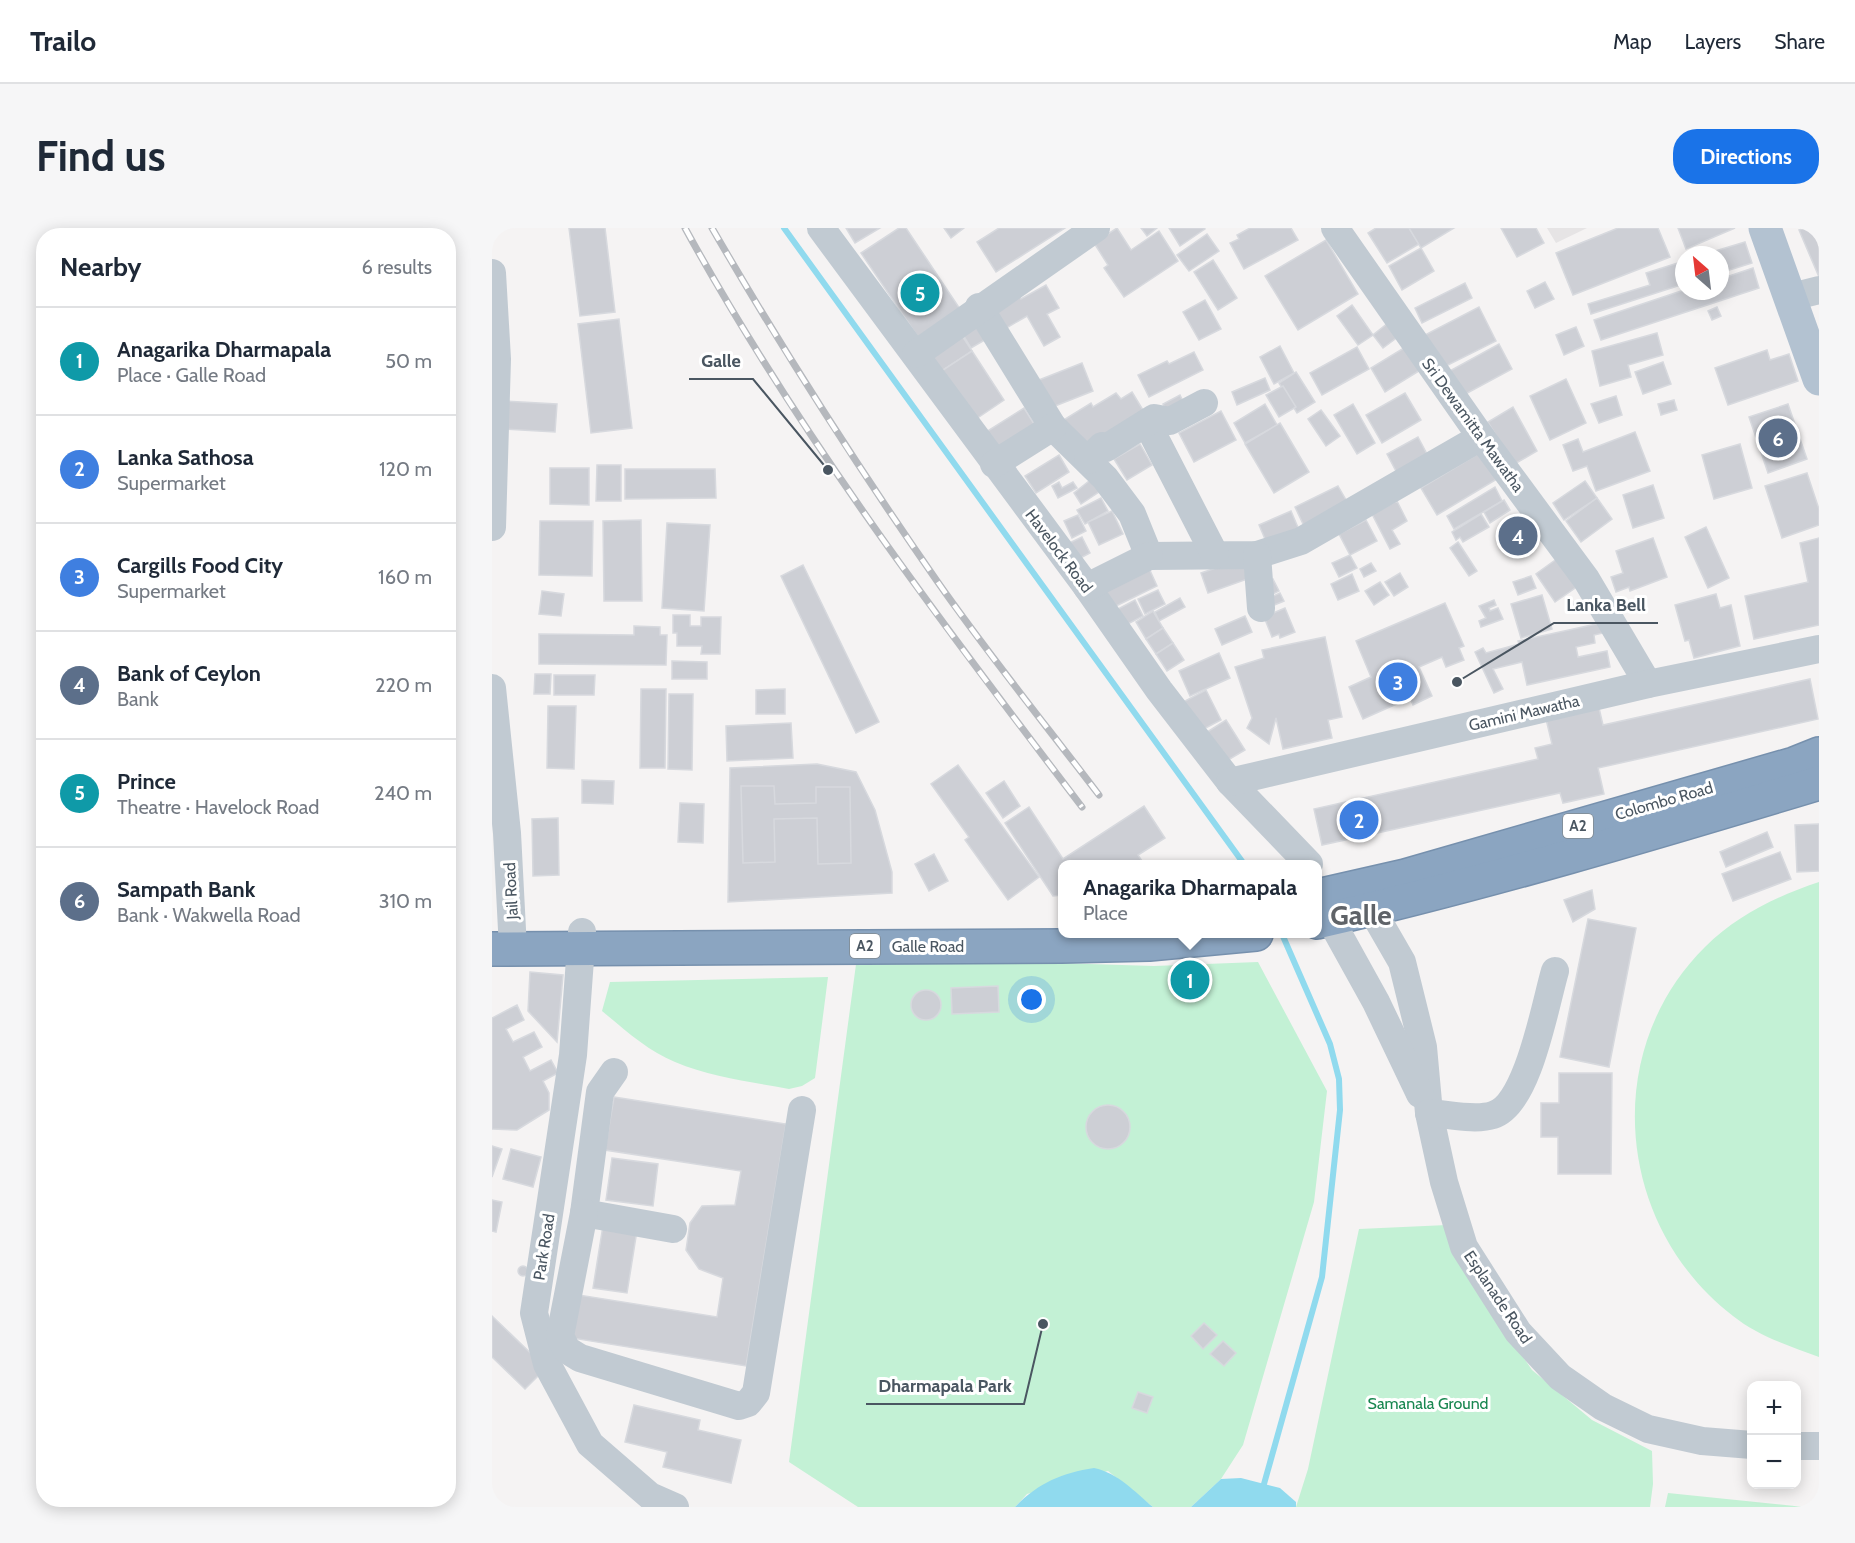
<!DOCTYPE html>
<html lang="en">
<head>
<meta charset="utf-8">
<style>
	body { margin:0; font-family:Cabin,sans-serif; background:#f6f6f7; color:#1f2937 }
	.controls { position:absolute; right:18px; bottom:18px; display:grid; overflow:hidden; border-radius:12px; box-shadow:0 3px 15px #0003 }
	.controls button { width:54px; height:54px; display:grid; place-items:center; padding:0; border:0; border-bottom:2px solid #e0e1e3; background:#fff; color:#1f2937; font:30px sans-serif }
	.compass { position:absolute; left:1183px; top:18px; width:54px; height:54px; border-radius:50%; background:#fff; box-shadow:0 3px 15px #0003; rotate:332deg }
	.you { position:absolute; left:540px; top:772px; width:21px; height:21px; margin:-15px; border:4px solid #fff; border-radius:50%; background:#1a73e8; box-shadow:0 0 0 9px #1a73e833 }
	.badge { display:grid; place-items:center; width:39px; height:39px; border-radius:50%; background:#1a73e8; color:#fff; font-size:20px; font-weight:700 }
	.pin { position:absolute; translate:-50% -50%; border:3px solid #fff; box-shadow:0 2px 6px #0006 }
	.popup { position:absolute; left:566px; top:632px; width:264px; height:78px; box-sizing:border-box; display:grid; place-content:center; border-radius:12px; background:#fff; filter:drop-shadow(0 2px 4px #0005); font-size:20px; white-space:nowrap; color:#747a83 }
	.popup b { font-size:22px; color:#1f2937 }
	.popup::after { content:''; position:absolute; left:50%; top:100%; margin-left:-12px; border:12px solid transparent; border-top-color:#fff }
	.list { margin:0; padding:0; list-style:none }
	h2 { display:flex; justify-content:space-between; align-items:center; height:78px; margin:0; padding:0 24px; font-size:26px }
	h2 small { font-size:20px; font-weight:400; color:#747a83 }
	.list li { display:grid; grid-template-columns:39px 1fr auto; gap:18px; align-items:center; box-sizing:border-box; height:108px; padding:0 24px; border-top:2px solid #e0e1e3 }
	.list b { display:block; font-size:22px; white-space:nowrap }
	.list p { margin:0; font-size:20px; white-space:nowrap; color:#747a83 }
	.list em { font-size:20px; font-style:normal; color:#747a83 }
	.map { position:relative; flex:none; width:1327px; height:1279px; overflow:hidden; border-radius:24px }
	header { display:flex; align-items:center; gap:36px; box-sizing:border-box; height:84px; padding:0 30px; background:#fff; border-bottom:2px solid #e0e1e3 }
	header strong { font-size:28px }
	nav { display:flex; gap:33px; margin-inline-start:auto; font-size:21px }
	.intro { display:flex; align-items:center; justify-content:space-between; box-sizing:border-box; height:144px; padding:0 36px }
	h1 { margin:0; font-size:42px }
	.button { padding:15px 27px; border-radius:24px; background:#1a73e8; color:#fff; font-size:21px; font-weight:700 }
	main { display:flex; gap:36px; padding:0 36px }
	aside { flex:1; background:#fff; border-radius:24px; box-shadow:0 3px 15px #0003 }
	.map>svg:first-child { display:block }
	.education { fill:#e6e4e5 }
	.green { fill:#c3f1d5 }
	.water { fill:#90daee }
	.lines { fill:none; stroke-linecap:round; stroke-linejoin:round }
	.stream { stroke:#90daee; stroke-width:6 }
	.building { fill:#cdcfd5; stroke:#d7d9de; stroke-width:1.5 }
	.highway-casing { stroke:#7690ad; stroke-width:36 }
	.minor { stroke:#c1cad2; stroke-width:28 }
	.major { stroke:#b3c2d1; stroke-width:33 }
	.highway { stroke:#8ba5c1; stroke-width:33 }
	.rail-casing { stroke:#b5b8bd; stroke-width:7 }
	.rail { stroke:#fff; stroke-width:4.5; stroke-dasharray:14; stroke-linecap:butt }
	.labels { text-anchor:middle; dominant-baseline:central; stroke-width:6; stroke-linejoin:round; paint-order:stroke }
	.shield { fill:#fff; stroke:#808990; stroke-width:1.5 }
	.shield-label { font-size:15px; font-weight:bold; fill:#4a5661 }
	.street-label { font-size:16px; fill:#4a5661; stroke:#fff }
	.park-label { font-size:16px; fill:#17864f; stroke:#fff }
	.town-label { font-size:28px; font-weight:bold; fill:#5f6368; stroke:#fff }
	.leader { fill:none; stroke:#4a5661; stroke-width:2 }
	.callout-dot { fill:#4a5661; stroke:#fff; stroke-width:2 }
	.callout-label { font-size:18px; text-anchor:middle; font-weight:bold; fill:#4a5661; stroke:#fff; stroke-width:6; stroke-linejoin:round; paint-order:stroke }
</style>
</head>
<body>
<header>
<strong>Trailo</strong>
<nav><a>Map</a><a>Layers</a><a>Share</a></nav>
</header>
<div class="intro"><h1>Find us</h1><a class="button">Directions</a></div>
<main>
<aside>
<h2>Nearby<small>6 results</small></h2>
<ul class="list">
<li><span class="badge" style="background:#0f9aa8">1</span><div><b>Anagarika Dharmapala</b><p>Place · Galle Road</p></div><em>50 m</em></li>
<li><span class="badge" style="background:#3f7fe0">2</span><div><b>Lanka Sathosa</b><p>Supermarket</p></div><em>120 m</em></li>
<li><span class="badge" style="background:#3f7fe0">3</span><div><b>Cargills Food City</b><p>Supermarket</p></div><em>160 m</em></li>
<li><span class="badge" style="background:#5c6f8a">4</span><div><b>Bank of Ceylon</b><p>Bank</p></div><em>220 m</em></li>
<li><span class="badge" style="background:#0f9aa8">5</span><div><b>Prince</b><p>Theatre · Havelock Road</p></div><em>240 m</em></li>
<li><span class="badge" style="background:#5c6f8a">6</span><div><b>Sampath Bank</b><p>Bank · Wakwella Road</p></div><em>310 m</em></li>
</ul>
</aside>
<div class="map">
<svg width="1327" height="1279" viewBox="0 0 1327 1279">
	<rect width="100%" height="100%" fill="#f5f3f3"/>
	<polygon class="education" points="1055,0 1095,0 1064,15"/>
	<g class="green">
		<path d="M 1327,654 L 1327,1129 C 1297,1118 1266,1108 1241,1088 C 1125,999 1107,824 1213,719 C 1245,687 1285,668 1327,654 Z"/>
		<polygon points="365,729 662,738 766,734 835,863 822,974 751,1217 729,1251 699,1279 661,1279 616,1243 535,1266 523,1279 366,1279 297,1234"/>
		<path d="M 336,749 L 323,850 L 310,858 L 297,861 C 259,854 219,849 183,834 C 156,823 133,802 110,783 L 118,754 Z"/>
		<polygon points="955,997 996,1077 1040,1142 1100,1192 1160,1223 1161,1256 1158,1279 804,1279 816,1241 867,1001"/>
		<polygon points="1176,1265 1312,1279 1173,1279"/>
	</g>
	<g class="water">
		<path d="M 602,1240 C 626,1245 643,1264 661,1279 L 523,1279 C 546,1255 570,1245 602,1240 Z"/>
		<polygon points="749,1250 788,1260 804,1274 804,1279 699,1279 729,1251"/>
	</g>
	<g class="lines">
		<g class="stream">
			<polyline points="292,0 752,636"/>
			<polyline points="772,1256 830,1049 848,882 847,851 838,816 790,706"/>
		</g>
	</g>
	<g class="building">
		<polygon points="77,0 113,0 123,84 88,88"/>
		<polygon points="354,0 388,0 363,15"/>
		<polygon points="407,0 414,0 470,84 428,112 369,25"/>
		<polygon points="452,0 472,0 459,10"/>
		<polygon points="507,0 573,0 504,44 485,14"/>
		<polygon points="625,0 639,22 667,3 686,33 632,69 612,40 616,37 602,15"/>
		<polygon points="649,0 665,0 655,8"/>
		<polygon points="677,0 712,0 713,1 688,18"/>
		<polygon points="758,0 799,0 806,12 752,41 738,15 747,11 745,7"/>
		<polygon points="884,0 917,0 927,16 895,35 876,5"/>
		<polygon points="917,0 962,0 929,20"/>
		<polygon points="1009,0 1044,0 1052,15 1025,29"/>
		<polygon points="1126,0 1166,0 1178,29 1081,67 1064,25"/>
		<polygon points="1186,0 1243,0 1194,21"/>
		<polygon points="1313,0 1327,0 1327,49 1307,2"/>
		<polygon points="715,6 727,23 697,43 685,27"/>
		<polygon points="834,12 866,66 806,102 773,48"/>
		<polygon points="1253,14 1260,35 1228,45 1228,27 1210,27"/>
		<polygon points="929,20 942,43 910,62 897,38"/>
		<polygon points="721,32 745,70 726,82 702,44"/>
		<polygon points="1192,33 1192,56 1099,86 1096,76 1158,57 1154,45"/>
		<polygon points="1261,40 1267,60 1109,112 1102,92 1192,62 1228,63 1228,51"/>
		<polygon points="1053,54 1062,71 1043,80 1035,63"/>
		<polygon points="973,55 980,70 930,95 923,80"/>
		<polygon points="554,57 567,80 555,86 568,109 552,118 535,88 511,102 499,82 527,66 529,71"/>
		<polygon points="713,72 729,101 707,112 691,84"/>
		<polygon points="860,77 881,107 866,117 845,88"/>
		<polygon points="987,79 1004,113 946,142 929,109"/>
		<polygon points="1225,79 1229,88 1220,92 1216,83"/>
		<polygon points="127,91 140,200 99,205 86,96"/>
		<polygon points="487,91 498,109 479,120 468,102"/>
		<polygon points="901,91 911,105 891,120 881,107"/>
		<polygon points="1084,99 1092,118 1072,127 1064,107"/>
		<polygon points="467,103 480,123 448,144 435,124"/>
		<polygon points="1165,105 1171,127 1136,137 1139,149 1108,158 1100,123"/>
		<polygon points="920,115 935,138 893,164 879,140"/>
		<polygon points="1007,116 1020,141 968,169 954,145"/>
		<polygon points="788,118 802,145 782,156 768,129"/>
		<polygon points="865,119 877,141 830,167 818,145"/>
		<polygon points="1275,122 1278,132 1297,126 1306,153 1236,177 1223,140"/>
		<polygon points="480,123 512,172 481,193 448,144"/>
		<polygon points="702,124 711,142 657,169 646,147 675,133 677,136"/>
		<polygon points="1171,134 1179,156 1151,166 1143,144"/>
		<polygon points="590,135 601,163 558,180 547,152"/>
		<polygon points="804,144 823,174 805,185 787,155"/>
		<polygon points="773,150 778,162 745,177 740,164"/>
		<polygon points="1074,151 1094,195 1058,212 1038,168"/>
		<polygon points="791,158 804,179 787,189 774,167"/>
		<polygon points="640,164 654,187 591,224 570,193 599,175 601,179 624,165 629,171"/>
		<polygon points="913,165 929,192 890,215 874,187"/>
		<polygon points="688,167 695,182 678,190 671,176"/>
		<polygon points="1124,168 1130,187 1107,195 1099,176"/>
		<polygon points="1182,172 1185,182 1169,187 1166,176"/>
		<polygon points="13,173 65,176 63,204 12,201"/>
		<polygon points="773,176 785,197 753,215 742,195"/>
		<polygon points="861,176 883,215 865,226 842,187"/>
		<polygon points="1296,176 1315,231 1276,245 1257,189"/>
		<polygon points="1021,179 1045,223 1021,237 996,194"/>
		<polygon points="532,180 544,199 506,223 494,204"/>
		<polygon points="829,182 848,208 834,218 816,191"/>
		<polygon points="729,183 744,212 702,234 687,205"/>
		<polygon points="788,195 817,244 782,265 753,216"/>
		<polygon points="1143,204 1158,243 1104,263 1095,238 1081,243 1071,217 1086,211 1091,224"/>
		<polygon points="926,209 936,228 905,245 895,226"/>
		<polygon points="648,216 660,237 635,252 622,231"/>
		<polygon points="1248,216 1260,260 1222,271 1210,227"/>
		<polygon points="989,224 1005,251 945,287 929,260"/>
		<polygon points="567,227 577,244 544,265 533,248"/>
		<polygon points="105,237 129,237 129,273 104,273"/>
		<polygon points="58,240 97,240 97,277 58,276"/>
		<polygon points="133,241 223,241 224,270 133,271"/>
		<polygon points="1315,245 1327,281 1327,297 1290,310 1273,258"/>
		<polygon points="602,249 610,262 589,276 582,265"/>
		<polygon points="1093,253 1105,270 1072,292 1061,275"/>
		<polygon points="567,254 570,260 581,254 585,260 566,270 560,258"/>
		<polygon points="1161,257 1172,290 1141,300 1131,267"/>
		<polygon points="846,258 861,284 812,298 803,279"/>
		<polygon points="1003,259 1010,273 962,301 955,288"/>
		<polygon points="609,270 616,283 593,296 585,282"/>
		<polygon points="1105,270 1120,291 1089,314 1074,293"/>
		<polygon points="1012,272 1018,282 998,295 992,284"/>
		<polygon points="905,273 915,293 900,302 908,316 898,321 880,286"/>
		<polygon points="620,283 631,306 607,317 596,294"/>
		<polygon points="799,283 808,304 776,318 767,297"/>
		<polygon points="989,286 997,299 971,314 968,309 964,312 960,304"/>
		<polygon points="586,287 594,303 580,310 572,293"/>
		<polygon points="149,292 150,373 112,373 111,293"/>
		<polygon points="874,292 885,313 858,327 847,306"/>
		<polygon points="48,293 101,293 100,348 47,347"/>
		<polygon points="1028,294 1039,312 1024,321 1013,304"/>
		<polygon points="175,295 218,297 212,383 170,380"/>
		<polygon points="1214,299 1237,350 1216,360 1193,309"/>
		<polygon points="590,309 598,325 583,333 575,316"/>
		<polygon points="1161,310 1175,349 1138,363 1137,359 1124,364 1119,349 1131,345 1124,323"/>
		<polygon points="1327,310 1327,397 1262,411 1253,368 1316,354 1308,315"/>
		<polygon points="966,314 985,343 977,348 958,320"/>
		<polygon points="858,327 865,340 847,349 840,335"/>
		<polygon points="1066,330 1086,358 1063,374 1044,346"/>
		<polygon points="747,332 761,349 716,365 709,345"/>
		<polygon points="879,335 884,343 872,349 868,341"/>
		<polygon points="311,337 387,494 364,505 289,348"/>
		<polygon points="656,338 665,358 618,381 608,362"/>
		<polygon points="908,345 916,359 902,368 893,354"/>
		<polygon points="860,346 867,363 846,372 839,356"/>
		<polygon points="1039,348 1044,360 1026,367 1021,354"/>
		<polygon points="781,351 787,363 777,368 771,356"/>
		<polygon points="888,354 897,367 882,377 873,363"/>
		<polygon points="666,362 673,376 653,386 646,371"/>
		<polygon points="50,363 72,366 69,388 47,386"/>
		<polygon points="788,365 792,373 780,378 777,370"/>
		<polygon points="1224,366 1228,380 1239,377 1248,418 1202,430 1197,412 1193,413 1183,377"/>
		<polygon points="1050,367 1060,401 1029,410 1019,376"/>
		<polygon points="688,370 693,379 667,393 663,384"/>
		<polygon points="643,372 651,388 632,398 624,382"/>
		<polygon points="1002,372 1004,377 997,380 998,383 1006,380 1011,391 989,399 987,393 994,390 987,378"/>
		<polygon points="1090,373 1091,380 1076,383 1075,375"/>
		<polygon points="953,375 972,418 967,420 972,432 954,439 950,429 927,439 940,468 921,477 918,470 871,491 857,459 879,449 864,413"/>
		<polygon points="793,380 803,404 788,410 787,406 780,409 772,389"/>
		<polygon points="661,383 671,400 654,411 644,394"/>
		<polygon points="181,387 198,387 198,398 209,398 209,389 229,389 228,426 209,426 210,418 185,418 185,405 181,405"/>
		<polygon points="753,388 760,404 730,417 723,401"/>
		<polygon points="1109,395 1111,405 1102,407 1103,415 1084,419 1086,429 1115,423 1118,439 1035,457 1030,434 1001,441 1011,461 1002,465 983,424 991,420 994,425 1027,416 1026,413"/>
		<polygon points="142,398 168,399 168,407 175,407 174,437 47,436 47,406 142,407"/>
		<polygon points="671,400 681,415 664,426 654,411"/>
		<polygon points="833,409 850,489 836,492 840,510 791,521 784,490 777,516 755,500 760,490 743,439 772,430 770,422"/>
		<polygon points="681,415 692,432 675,443 664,426"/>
		<polygon points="727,425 738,450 698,468 687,443"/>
		<polygon points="180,433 215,434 215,451 180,451"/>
		<polygon points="43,446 59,446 58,466 42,466"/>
		<polygon points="62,447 103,447 102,467 62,467"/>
		<polygon points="1318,451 1326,491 1106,540 1112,566 1071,575 1068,565 830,617 822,581 1046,531 1043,520 1060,516 1054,491 1107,480 1111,497"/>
		<polygon points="149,461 174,461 173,540 148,540"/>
		<polygon points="293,461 293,486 264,486 264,462"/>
		<polygon points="714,462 729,492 706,504 691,474"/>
		<polygon points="177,466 201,466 200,542 176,541"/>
		<polygon points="56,478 84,478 82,541 55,540"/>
		<polygon points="734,492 753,522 731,535 712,506"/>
		<polygon points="299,495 301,530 235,533 234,498"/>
		<polygon points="325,536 364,544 383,582 400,644 400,665 236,674 238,540"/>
		<polygon points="466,537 547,649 516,672 473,612 477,609 439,556"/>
		<polygon points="90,552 122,553 121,576 90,575"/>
		<polygon points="512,553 528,578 511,590 494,565"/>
		<polygon points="249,558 282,558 283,576 324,575 324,559 358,559 359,635 326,636 325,590 282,591 283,634 251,635"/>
		<polygon points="188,575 212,576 211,615 186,614"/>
		<polygon points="652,578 673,610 646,627 650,633 645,636 570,636 570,667 561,668 513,595 537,579 571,631"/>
		<polygon points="66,590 67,647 41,648 40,591"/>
		<polygon points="1327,596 1327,643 1305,644 1303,597"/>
		<polygon points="1275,604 1281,619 1234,639 1228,624"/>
		<polygon points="1288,624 1299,651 1241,673 1230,646"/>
		<polygon points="442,626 456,653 437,663 423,636"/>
		<polygon points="1100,662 1103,681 1081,694 1072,672"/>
		<polygon points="1096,691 1144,700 1117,839 1068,829"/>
		<polygon points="38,744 71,747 65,814 36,783"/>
		<polygon points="506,758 507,784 460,786 459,760"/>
		<circle cx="434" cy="777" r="15"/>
		<polygon points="25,777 32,792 14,801 21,814 42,804 50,819 31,829 38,843 59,832 66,845 51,853 57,865 57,882 25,902 0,901 0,790"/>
		<polygon points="1067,845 1120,845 1119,946 1066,946 1066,909 1049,909 1049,875 1067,875"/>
		<polygon points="122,869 294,896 254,1138 80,1110 87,1067 225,1089 231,1050 207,1041 194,1022 198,995 210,978 243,977 249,943 113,922"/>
		<circle cx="616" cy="899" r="22"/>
		<polygon points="0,918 10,921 0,949"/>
		<polygon points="19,921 49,929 41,959 11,951"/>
		<polygon points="120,930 166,936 161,978 114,972"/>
		<polygon points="0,972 10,974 4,1004 0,1003"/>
		<polygon points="113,985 147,990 135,1065 101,1060"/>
		<circle cx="31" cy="1043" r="5"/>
		<polygon points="0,1088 54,1140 33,1161 0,1129"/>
		<polygon points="712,1095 725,1107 711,1121 699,1108"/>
		<polygon points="731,1113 744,1125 732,1138 718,1126"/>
		<polygon points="646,1164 661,1169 655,1185 640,1180"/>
		<polygon points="142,1177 208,1192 206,1202 249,1212 239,1255 171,1239 175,1224 133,1214"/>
	</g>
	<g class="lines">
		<g class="highway-casing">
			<g id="highway">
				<polyline points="825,668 913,648 1302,536 1327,526"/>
				<path d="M 825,694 C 994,655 1161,605 1327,555"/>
				<polyline points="0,721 570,718 657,716 764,706"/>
			</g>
		</g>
		<g class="minor">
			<polyline points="329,0 595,359 667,462 738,554 817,636"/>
			<polyline points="843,0 989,209 1094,351 1156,456"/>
			<polyline points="0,45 5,131 0,299"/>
			<polyline points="1299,69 1327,62"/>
			<polyline points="487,79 561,199 613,250 640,286 657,328 765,327 809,313 989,209"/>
			<polyline points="424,126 604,0"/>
			<polyline points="655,195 723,327"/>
			<polyline points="596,232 610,218 614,220 662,190 678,193 712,175"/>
			<polyline points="502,236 561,199"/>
			<polyline points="765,327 769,380"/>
			<polyline points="595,359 657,328"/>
			<polyline points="0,460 15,605 21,721"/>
			<polyline points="738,554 1156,456 1327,421"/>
			<polyline points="880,682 910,734 931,819 937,885 952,954 972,1019 1026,1104 1068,1149 1111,1179 1156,1201 1210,1213 1260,1217"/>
			<polyline points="838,691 884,774 928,866"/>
			<polyline points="90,704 81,827 42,1085 55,1136 98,1216 158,1268 183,1279"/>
			<polyline points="122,844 108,864 92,985 181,1001"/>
			<path d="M 937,885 C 955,886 983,893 1001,887 C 1036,877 1053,777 1063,743"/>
			<polyline points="92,985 68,1108 75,1122 88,1130 247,1178 256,1175 264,1165 310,882"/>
			<polyline points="1304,1218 1327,1218"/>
		</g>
		<polyline class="major" points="1273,0 1327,151"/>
		<use href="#highway" class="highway"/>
		<g class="rail-casing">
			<g id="rail">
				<path d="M 193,0 C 306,206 448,393 590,579"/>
				<path d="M 220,0 C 290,121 365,238 445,353 C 496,426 553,496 607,567"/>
			</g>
		</g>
		<use href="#rail" class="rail"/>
	</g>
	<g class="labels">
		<g class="shield">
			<rect x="1071" y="586" width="30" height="24" rx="4.5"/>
			<rect x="358" y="706" width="30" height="24" rx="4.5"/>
		</g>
		<g class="shield-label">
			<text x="1086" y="598">A2</text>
			<text x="373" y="718">A2</text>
		</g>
		<g class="street-label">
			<text transform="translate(981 197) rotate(54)">Sri Dewamitta Mawatha</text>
			<text transform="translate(567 323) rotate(53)">Havelock Road</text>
			<text transform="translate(1032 485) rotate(-13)">Gamini Mawatha</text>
			<text transform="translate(1172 573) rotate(-16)">Colombo Road</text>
			<text transform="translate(19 663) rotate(-93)">Jail Road</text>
			<text x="436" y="718">Galle Road</text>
			<text transform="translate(52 1019) rotate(-81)">Park Road</text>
			<text transform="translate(1006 1069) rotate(56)">Esplanade Road</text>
		</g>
		<g class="park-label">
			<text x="936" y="1175">Samanala Ground</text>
		</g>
		<g class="town-label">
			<text x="869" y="687">Galle</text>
		</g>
	</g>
	<path class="leader" d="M336 242L261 151H197M965 454L1062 395H1166M551 1096L532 1176H374"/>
	<g class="callout-dot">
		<circle cx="336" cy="242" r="6"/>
		<circle cx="965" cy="454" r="6"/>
		<circle cx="551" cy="1096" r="6"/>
	</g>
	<g class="callout-label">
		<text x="229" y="139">Galle</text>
		<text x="1114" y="383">Lanka Bell</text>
		<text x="453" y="1164">Dharmapala Park</text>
	</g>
</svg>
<div class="controls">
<button>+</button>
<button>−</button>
</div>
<svg class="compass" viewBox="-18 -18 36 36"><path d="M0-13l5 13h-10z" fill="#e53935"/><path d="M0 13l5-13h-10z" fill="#747a83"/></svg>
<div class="you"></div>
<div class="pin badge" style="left:698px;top:752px;background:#0f9aa8">1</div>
<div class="popup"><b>Anagarika Dharmapala</b>Place</div>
<div class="pin badge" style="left:867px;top:592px;background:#3f7fe0">2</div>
<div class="pin badge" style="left:906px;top:454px;background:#3f7fe0">3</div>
<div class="pin badge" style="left:1026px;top:308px;background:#5c6f8a">4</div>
<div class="pin badge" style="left:428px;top:65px;background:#0f9aa8">5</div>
<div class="pin badge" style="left:1286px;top:210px;background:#5c6f8a">6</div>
</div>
</main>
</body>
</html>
